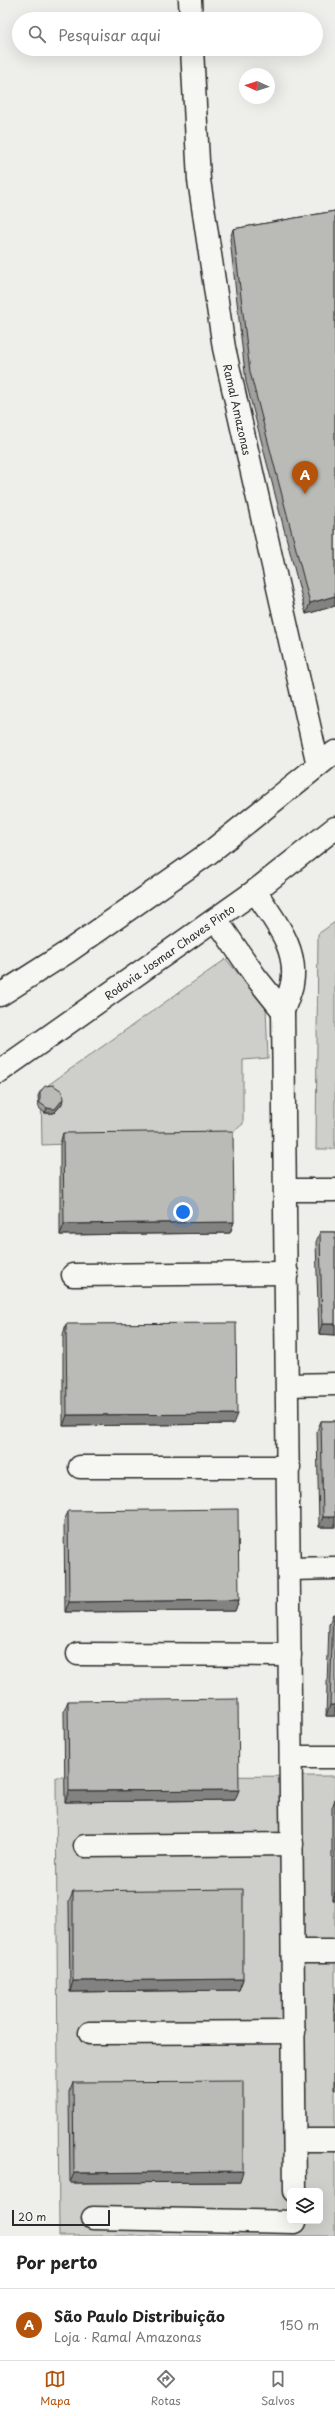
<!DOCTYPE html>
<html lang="pt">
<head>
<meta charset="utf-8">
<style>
	body { margin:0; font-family:"Playpen Sans",sans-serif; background:#f2f2f2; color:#222 }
	.controls { position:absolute; right:12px; bottom:12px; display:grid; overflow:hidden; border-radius:6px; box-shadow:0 4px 16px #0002 }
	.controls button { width:36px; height:36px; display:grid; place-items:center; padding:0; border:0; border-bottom:1px solid #e0e0e0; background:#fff; color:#222; font:20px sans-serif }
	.compass { position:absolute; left:239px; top:68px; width:36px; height:36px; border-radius:50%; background:#fff; box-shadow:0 4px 16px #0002; rotate:273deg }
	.scale { position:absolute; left:12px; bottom:10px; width:98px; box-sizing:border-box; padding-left:4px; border:2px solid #2b2b2b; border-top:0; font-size:11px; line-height:14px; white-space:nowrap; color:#2b2b2b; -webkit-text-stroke:3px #f6f6f2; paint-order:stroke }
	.you { position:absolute; left:183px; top:1212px; width:14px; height:14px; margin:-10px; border:3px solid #fff; border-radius:50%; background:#1a73e8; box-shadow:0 0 0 6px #1a73e833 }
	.badge { display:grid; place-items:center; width:26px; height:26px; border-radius:50%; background:#b45309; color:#fff; font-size:13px; font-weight:700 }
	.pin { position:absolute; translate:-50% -33px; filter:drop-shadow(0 1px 2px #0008) }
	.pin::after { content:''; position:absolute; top:21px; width:14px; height:12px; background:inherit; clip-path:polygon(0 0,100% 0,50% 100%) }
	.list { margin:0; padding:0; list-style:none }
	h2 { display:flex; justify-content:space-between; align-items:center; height:52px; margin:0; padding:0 16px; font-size:17px }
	h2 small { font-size:13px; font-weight:400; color:#767676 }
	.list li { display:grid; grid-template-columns:26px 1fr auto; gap:12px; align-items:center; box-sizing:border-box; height:72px; padding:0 16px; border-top:1px solid #e0e0e0 }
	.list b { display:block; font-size:15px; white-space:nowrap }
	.list p { margin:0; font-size:13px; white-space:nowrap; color:#767676 }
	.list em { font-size:13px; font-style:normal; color:#767676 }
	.icon { flex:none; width:22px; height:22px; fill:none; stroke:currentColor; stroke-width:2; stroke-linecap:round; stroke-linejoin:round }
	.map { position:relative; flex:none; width:335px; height:2236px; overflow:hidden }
	.search { position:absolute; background:#fff; box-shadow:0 4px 16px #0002; left:12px; right:12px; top:12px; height:44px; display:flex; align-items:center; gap:10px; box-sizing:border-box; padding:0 14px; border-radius:22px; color:#767676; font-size:15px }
	.sheet { height:124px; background:#fff }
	nav { display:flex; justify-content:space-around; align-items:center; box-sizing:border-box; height:56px; border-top:1px solid #e0e0e0; background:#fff; font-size:11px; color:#767676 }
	nav a { display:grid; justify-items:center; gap:2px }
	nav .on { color:#b45309 }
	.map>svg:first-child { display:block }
	.green { fill:#cececa; stroke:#7c7c7a; fill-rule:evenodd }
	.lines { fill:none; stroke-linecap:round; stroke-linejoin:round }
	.minor-casing { stroke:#2b2b2b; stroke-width:25 }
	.primary-casing { stroke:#2b2b2b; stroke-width:25 }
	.minor { stroke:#f6f6f2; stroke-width:22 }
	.primary { stroke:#f6f6f2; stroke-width:22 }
	.wall { fill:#a0a09d; stroke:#2b2b2b }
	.shaded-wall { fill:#828280; stroke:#2b2b2b }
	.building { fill:#babab7; stroke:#2b2b2b }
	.labels { text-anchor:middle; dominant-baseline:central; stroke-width:3; stroke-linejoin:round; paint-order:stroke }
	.street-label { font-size:11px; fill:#2b2b2b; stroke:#f6f6f2 }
</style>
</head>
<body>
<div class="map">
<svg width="335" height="2236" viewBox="0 0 335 2236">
	<rect width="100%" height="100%" fill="#eeeeea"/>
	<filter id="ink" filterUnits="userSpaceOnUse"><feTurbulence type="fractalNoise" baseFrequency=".025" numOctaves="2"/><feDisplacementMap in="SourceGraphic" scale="8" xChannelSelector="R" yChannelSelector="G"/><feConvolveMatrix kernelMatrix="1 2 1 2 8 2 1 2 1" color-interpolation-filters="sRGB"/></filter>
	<g filter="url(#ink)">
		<g class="green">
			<polygon points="335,922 335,1149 316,1149 318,934"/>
			<polygon points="226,959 266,1007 268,1058 243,1060 243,1124 227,1137 42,1145 41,1090"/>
			<path d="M 335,1776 L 335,2236 L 59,2236 L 56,1777 ZM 290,2191 L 320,2191 L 320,2221 L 290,2221 Z"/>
		</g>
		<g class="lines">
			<g class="minor-casing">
				<g id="minor">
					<polyline points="190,0 191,19"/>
					<path id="s1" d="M 192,49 L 199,180 L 224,348 L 318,765"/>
					<path d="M 255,891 C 273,919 299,948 292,984 C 290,993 286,1002 283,1011 L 295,2191"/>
					<polyline points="216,919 255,976 283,1011"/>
					<polyline points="286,1190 335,1190"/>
					<polyline points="73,1275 287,1273"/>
					<polyline points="288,1385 335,1384"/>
					<polyline points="80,1467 289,1467"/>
					<polyline points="290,1569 335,1568"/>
					<polyline points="78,1654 290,1655"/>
					<polyline points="292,1757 335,1757"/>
					<polyline points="85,1846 292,1844"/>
					<polyline points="293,1951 335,1951"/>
					<polyline points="90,2033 294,2032"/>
					<polyline points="295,2140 335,2140"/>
					<polyline points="93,2218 295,2222"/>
				</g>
			</g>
			<g class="primary-casing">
				<g id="primary">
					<polyline points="0,995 66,953 209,853 335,752"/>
					<path id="s2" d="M 0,1071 L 255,891 L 335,828"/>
				</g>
			</g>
			<use href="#minor" class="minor"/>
			<use href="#primary" class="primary"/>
		</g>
		<g class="wall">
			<polygon points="335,211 335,606 306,614 246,382 230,239 233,229"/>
			<polygon points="40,1092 62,1104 54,1113 45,1113 39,1108 38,1096"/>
			<polygon points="63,1133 234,1222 230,1233 60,1235 60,1144"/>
			<polygon points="320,1232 335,1232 335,1335 319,1334 316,1242"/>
			<polygon points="66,1324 233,1424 63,1426 63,1335"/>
			<polygon points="321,1421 335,1421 335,1527 319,1527 317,1431"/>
			<polygon points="68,1511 239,1600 235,1611 65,1612 64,1521"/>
			<polygon points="333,1614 335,1716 326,1716 329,1624"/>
			<polygon points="68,1701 235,1800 65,1802 64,1711"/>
			<polygon points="335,1799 335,1900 332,1900 332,1808"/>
			<polygon points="73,1891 243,1979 239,1990 70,1992 69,1901"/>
			<polygon points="335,1993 335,2090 334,2090 334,1995"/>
			<polygon points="73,2082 240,2182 70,2183 69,2092"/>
		</g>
		<g class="shaded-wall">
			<polygon points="335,596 335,606 306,614 310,603"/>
			<polygon points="63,1099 62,1104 54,1113 45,1113 47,1108"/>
			<polygon points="234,1222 230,1233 60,1235 64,1224"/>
			<polygon points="322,1324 335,1324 335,1335 319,1334"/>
			<polygon points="237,1414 233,1424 63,1426 67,1415"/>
			<polygon points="323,1517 335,1517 335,1527 319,1527"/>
			<polygon points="239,1600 235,1611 65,1612 69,1602"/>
			<polygon points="330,1705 335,1705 335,1716 326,1716"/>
			<polygon points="239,1790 235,1800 65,1802 69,1791"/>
			<polygon points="335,1892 335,1900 332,1900"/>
			<polygon points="243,1979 239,1990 70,1992 73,1981"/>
			<polygon points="243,2171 240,2182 70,2183 74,2173"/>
		</g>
		<g class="building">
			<polygon points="335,211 335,596 310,603 250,372 233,229"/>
			<polygon points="53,1085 62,1091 63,1099 55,1109 47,1108 40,1103 40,1092 45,1086"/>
			<polygon points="233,1131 234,1222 64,1224 63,1133"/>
			<polygon points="320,1232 335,1232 335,1324 322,1324"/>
			<polygon points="236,1323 237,1414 67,1415 66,1324"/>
			<polygon points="321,1421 335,1421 335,1517 323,1517"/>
			<polygon points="238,1509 239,1600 69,1602 68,1511"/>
			<polygon points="333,1614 335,1614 335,1705 330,1705"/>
			<polygon points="238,1699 239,1790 69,1791 68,1701"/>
			<polygon points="243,1889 243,1979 73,1981 73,1891"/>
			<polygon points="243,2081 243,2171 74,2173 73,2082"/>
		</g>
	</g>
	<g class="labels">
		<g class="street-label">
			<text stroke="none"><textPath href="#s1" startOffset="364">Ramal Amazonas</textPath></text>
			<text stroke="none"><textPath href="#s2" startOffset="207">Rodovia Josmar Chaves Pinto</textPath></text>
		</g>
	</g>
</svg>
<div class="controls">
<button><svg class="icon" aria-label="layers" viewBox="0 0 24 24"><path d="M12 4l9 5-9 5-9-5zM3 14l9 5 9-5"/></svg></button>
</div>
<svg class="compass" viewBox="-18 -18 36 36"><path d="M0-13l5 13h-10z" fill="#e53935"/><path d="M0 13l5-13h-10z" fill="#767676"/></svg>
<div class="scale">20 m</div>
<div class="you"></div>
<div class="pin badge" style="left:305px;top:494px">A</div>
<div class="search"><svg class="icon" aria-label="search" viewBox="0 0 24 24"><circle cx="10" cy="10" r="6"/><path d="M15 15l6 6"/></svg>Pesquisar aqui</div>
</div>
<section class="sheet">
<h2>Por perto<small></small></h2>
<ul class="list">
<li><span class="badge">A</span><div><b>São Paulo Distribuição</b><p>Loja · Ramal Amazonas</p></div><em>150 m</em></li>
</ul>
</section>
<nav>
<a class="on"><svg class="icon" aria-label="map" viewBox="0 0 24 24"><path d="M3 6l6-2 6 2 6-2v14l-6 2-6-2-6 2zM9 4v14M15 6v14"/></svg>Mapa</a>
<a><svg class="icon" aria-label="directions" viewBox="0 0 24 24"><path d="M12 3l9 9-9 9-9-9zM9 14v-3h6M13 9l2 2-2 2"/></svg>Rotas</a>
<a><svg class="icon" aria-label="saved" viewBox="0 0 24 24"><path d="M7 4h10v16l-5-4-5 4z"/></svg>Salvos</a>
</nav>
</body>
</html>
